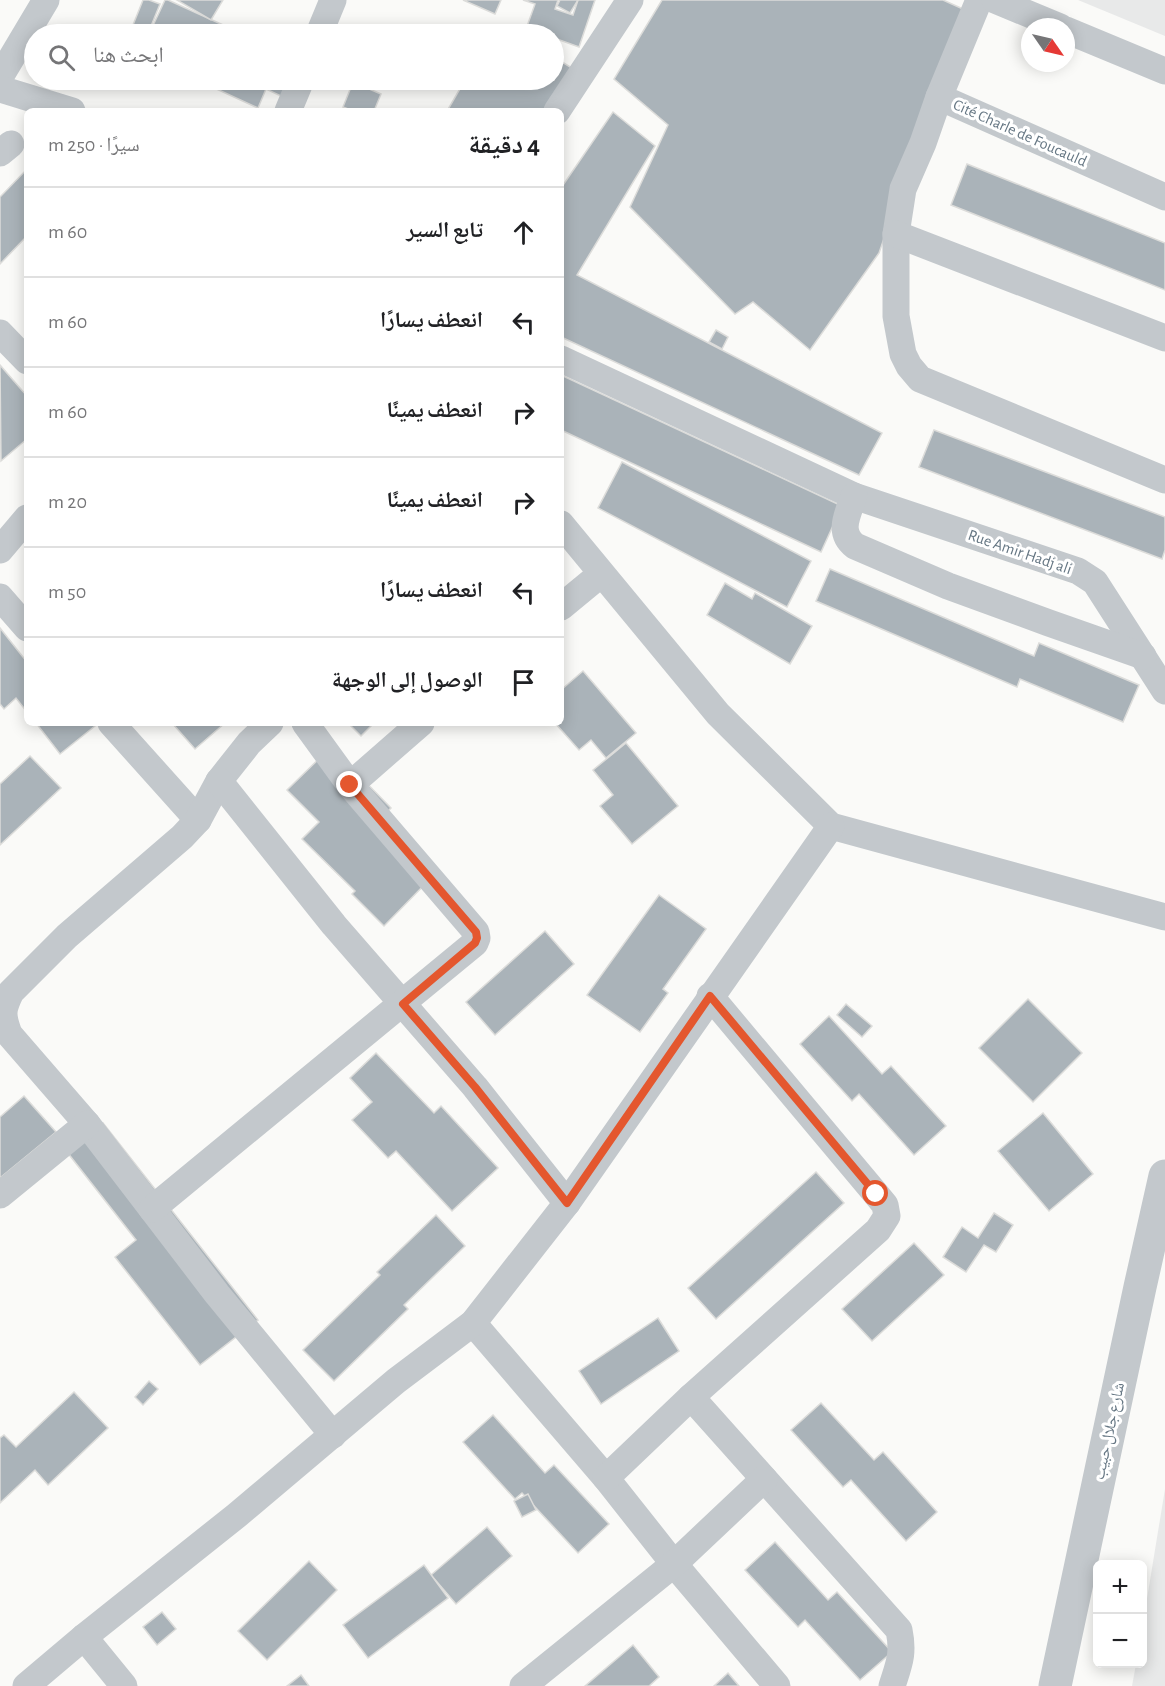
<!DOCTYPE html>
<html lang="ar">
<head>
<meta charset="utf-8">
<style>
	body { margin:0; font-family:"Alegreya Sans","Noto Naskh Arabic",sans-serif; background:#f6f6f6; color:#202124; direction:rtl }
	.controls { position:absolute; right:18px; bottom:18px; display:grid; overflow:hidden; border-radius:9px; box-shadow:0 3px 15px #0003 }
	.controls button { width:54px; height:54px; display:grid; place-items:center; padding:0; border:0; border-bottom:2px solid #e0e0e0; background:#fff; color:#202124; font:30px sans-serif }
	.compass { position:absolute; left:1021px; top:18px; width:54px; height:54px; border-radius:50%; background:#fff; box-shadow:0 3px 15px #0003; rotate:124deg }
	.stop { position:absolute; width:18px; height:18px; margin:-14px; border:4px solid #e4572e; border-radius:50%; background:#fff }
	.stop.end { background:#e4572e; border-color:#fff; box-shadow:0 2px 6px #0008 }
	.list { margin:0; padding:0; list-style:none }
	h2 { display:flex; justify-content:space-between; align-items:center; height:78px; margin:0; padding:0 24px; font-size:26px }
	h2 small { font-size:20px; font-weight:400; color:#757577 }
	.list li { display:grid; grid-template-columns:39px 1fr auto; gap:18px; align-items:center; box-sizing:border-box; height:90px; padding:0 24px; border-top:2px solid #e0e0e0 }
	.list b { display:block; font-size:22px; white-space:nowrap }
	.list em { font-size:20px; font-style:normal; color:#757577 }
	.icon { flex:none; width:33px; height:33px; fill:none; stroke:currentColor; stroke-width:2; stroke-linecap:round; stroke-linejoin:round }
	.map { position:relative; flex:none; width:1165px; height:1686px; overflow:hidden; direction:ltr }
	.search { position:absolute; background:#fff; box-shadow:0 3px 15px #0003; left:24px; top:24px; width:540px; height:66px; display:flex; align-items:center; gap:15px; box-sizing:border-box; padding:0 21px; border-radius:33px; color:#757577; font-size:22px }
	.panel { position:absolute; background:#fff; box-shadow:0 3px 15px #0003; left:24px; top:108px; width:540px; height:618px; border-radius:9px; direction:rtl }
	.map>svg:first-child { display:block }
	.built { fill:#e8e9e9 }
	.building { fill:#aab3b9; stroke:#dcdcda; stroke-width:1.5 }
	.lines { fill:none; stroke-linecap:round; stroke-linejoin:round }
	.minor { stroke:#c3c8cc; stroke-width:27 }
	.tertiary { stroke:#c3c8cc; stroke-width:33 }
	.route { stroke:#e4572e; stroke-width:8 }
	.labels { text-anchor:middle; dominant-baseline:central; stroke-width:6; stroke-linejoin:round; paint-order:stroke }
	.street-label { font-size:16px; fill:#657683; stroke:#fff }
</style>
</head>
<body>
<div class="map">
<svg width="1165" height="1686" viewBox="0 0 1165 1686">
	<rect width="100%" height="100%" fill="#fafaf8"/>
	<g class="built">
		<polygon points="1078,0 1165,0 1165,36"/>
		<polygon points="1165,1489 1165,1686 1132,1686 1136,1664 1142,1664 1143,1623"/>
	</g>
	<g class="building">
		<polygon points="143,0 149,0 160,4 149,31 133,25"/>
		<polygon points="165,0 168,0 243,34 149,34"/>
		<polygon points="177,0 223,0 211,20"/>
		<polygon points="463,0 501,0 495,14"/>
		<polygon points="523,0 558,0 555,9 573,15 578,0 595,0 579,47 554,38 554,34 543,34 526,29 535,4"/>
		<polygon points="560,0 578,0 570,13 557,6"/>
		<polygon points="662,0 943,0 963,9 879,253 810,350 753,302 735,314 630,207 668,125 614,79"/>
		<polygon points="497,25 514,34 491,34"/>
		<polygon points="554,57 580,73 558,111 447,111 465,80 554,80"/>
		<polygon points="197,80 307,80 296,103 266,89 258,108"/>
		<polygon points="353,82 381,94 374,111 353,111 343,107"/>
		<polygon points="613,112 655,146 577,275 882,433 859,475 561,337 561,188"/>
		<polygon points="967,164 1165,243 1165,290 951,205"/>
		<polygon points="27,169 27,236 0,264 0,197"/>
		<polygon points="716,330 728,337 722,349 709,342"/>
		<polygon points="0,365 27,396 27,439 1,461"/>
		<polygon points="561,375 842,506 821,552 561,430"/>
		<polygon points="934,430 1165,517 1165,550 1162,559 919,467"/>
		<polygon points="622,462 811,561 787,607 598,508"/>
		<polygon points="830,569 1034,656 1039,643 1139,685 1123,722 1020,679 1017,687 816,601"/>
		<polygon points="725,583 752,599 755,593 812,626 790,664 707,615"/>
		<polygon points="0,628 27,662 27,712 16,698 4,709 0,704"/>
		<polygon points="583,671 636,733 606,758 591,740 579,750 555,723 561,723 561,690"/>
		<polygon points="36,723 92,723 95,726 60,754"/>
		<polygon points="172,723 225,723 195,749"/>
		<polygon points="348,723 374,723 361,736"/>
		<polygon points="626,743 678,806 632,844 600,806 613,795 593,770"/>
		<polygon points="331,747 391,808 377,822 432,877 384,926 352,894 355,891 302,839 319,822 287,790"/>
		<polygon points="30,756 61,788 0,845 0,784"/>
		<polygon points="659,895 706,929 663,989 668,993 640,1032 587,995"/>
		<polygon points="545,931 574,964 495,1035 466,1002"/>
		<polygon points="1028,999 1082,1053 1033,1102 979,1048"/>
		<polygon points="846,1004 872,1026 862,1037 837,1015"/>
		<polygon points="829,1016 882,1074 891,1066 946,1126 914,1155 859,1094 852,1101 800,1044"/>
		<polygon points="376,1053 434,1113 441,1106 498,1168 452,1211 396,1151 388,1158 352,1120 372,1102 350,1078"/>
		<polygon points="24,1096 56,1132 0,1178 0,1117"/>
		<polygon points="1043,1113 1093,1174 1049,1211 998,1151"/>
		<polygon points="103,1123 258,1320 200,1365 115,1257 136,1240 67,1152"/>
		<polygon points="816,1172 844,1203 716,1319 688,1288"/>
		<polygon points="994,1213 1013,1225 996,1252 984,1245 966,1272 943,1257 962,1227 978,1238"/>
		<polygon points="436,1215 465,1246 404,1305 408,1309 334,1381 303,1350 380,1275 377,1272"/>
		<polygon points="914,1243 944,1275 872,1341 842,1309"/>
		<polygon points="658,1318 679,1351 601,1404 579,1371"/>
		<polygon points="149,1381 158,1389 143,1405 135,1397"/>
		<polygon points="74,1392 108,1428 48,1485 35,1470 0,1503 0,1438 4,1435 16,1447"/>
		<polygon points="821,1403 874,1460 883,1452 937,1512 906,1541 851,1480 843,1487 791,1430"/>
		<polygon points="493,1415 545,1473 554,1465 609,1524 578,1553 522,1493 515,1499 463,1442"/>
		<polygon points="528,1494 536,1510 522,1517 514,1501"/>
		<polygon points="487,1527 512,1556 456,1604 431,1575"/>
		<polygon points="775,1542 828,1600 837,1592 892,1652 860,1680 805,1620 798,1627 745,1570"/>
		<polygon points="309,1561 337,1590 267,1660 238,1631"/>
		<polygon points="424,1565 448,1598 368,1658 343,1625"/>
		<polygon points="162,1612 176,1629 157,1645 143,1627"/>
		<polygon points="633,1645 659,1677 649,1686 585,1686"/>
		<polygon points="728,1673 739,1686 714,1686"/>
		<polygon points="301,1675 309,1686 287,1686"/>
	</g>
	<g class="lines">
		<g class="minor">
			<polyline points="979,0 939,97 1165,197"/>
			<polyline points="995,0 1060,27"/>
			<polyline points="1066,30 1165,71"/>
			<polyline points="319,34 333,0"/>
			<polyline points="0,77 46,0"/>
			<polyline points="0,89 72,111"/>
			<polyline points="939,97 923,143 903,189 896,234 896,316 903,354 909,366 920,379 1165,480"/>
			<polyline points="288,111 301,80"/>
			<polyline points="557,111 630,0"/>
			<polyline points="0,153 11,144"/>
			<polyline points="896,234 1165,338"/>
			<polyline points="0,333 27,361"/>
			<polyline points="561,359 854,496 1078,571 1095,582 1165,691"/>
			<path d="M 854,496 C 848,514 837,532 855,546 L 948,586 L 1049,623 L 1143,656"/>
			<polyline points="561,524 718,714 831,826 1165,917"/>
			<polyline points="0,550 27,518"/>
			<polyline points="0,597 27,628"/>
			<polyline points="561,607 601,574"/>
			<polyline points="111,723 198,820"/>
			<path d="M 270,723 L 249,743 L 219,781 L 198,820 L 182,837 L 67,936 L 11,992 C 2,1010 2,1015 9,1034 L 87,1124 L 217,1294 L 333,1435"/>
			<polyline points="219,781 334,925 475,1087 567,1203"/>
			<polyline points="350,785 421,723"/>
			<polyline points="0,1195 87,1124"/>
			<polyline points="152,1209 475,943 477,938 476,932 350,785 305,723"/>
			<polyline points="473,1323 606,1478 674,1564 777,1686"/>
			<path d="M 691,1397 L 899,1630 C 904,1654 899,1664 892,1686"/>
			<polyline points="606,1478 691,1397 878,1230 887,1216 885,1205 876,1194 710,996"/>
			<polyline points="84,1637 124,1686"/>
			<polyline points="26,1686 84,1637 236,1516 396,1381 473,1323 567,1203 831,826"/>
			<polyline points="523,1686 674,1564 764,1479"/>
		</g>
		<polyline class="tertiary" points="1055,1686 1140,1287 1165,1176"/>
	</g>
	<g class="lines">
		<polyline class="route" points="350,785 476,932 477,938 475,943 403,1004 475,1087 567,1203 710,996 876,1194"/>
	</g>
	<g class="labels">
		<g class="street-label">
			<text transform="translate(1020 133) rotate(24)">Cité Charle de Foucauld</text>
			<text transform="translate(1020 552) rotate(19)">Rue Amir Hadj ali</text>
			<text transform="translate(1109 1431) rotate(-78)">شارع جلال حبيب</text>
		</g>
	</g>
</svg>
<div class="controls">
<button>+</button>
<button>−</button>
</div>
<svg class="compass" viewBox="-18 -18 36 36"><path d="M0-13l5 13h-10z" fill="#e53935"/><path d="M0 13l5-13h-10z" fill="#757577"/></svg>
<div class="stop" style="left:876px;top:1194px"></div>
<div class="stop end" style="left:350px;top:785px"></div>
<div class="search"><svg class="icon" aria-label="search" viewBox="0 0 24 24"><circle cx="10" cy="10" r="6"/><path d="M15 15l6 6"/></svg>ابحث هنا</div>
<section class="panel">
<h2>4 دقيقة<small>سيرًا · 250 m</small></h2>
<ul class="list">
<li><svg class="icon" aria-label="ahead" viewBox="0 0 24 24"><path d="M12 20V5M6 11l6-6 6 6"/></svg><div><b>تابع السير</b></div><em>60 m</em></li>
<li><svg class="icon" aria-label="left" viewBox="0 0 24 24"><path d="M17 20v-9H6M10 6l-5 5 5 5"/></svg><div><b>انعطف يسارًا</b></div><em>60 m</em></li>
<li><svg class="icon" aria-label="right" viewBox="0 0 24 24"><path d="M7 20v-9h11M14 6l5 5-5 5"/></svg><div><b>انعطف يمينًا</b></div><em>60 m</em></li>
<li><svg class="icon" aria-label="right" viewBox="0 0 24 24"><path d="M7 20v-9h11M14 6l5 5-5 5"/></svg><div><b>انعطف يمينًا</b></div><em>20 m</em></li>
<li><svg class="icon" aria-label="left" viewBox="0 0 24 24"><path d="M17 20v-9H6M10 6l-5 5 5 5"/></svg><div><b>انعطف يسارًا</b></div><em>50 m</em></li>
<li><svg class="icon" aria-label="arrive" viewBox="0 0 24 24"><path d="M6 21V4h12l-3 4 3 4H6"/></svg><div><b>الوصول إلى الوجهة</b></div></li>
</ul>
</section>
</div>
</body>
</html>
